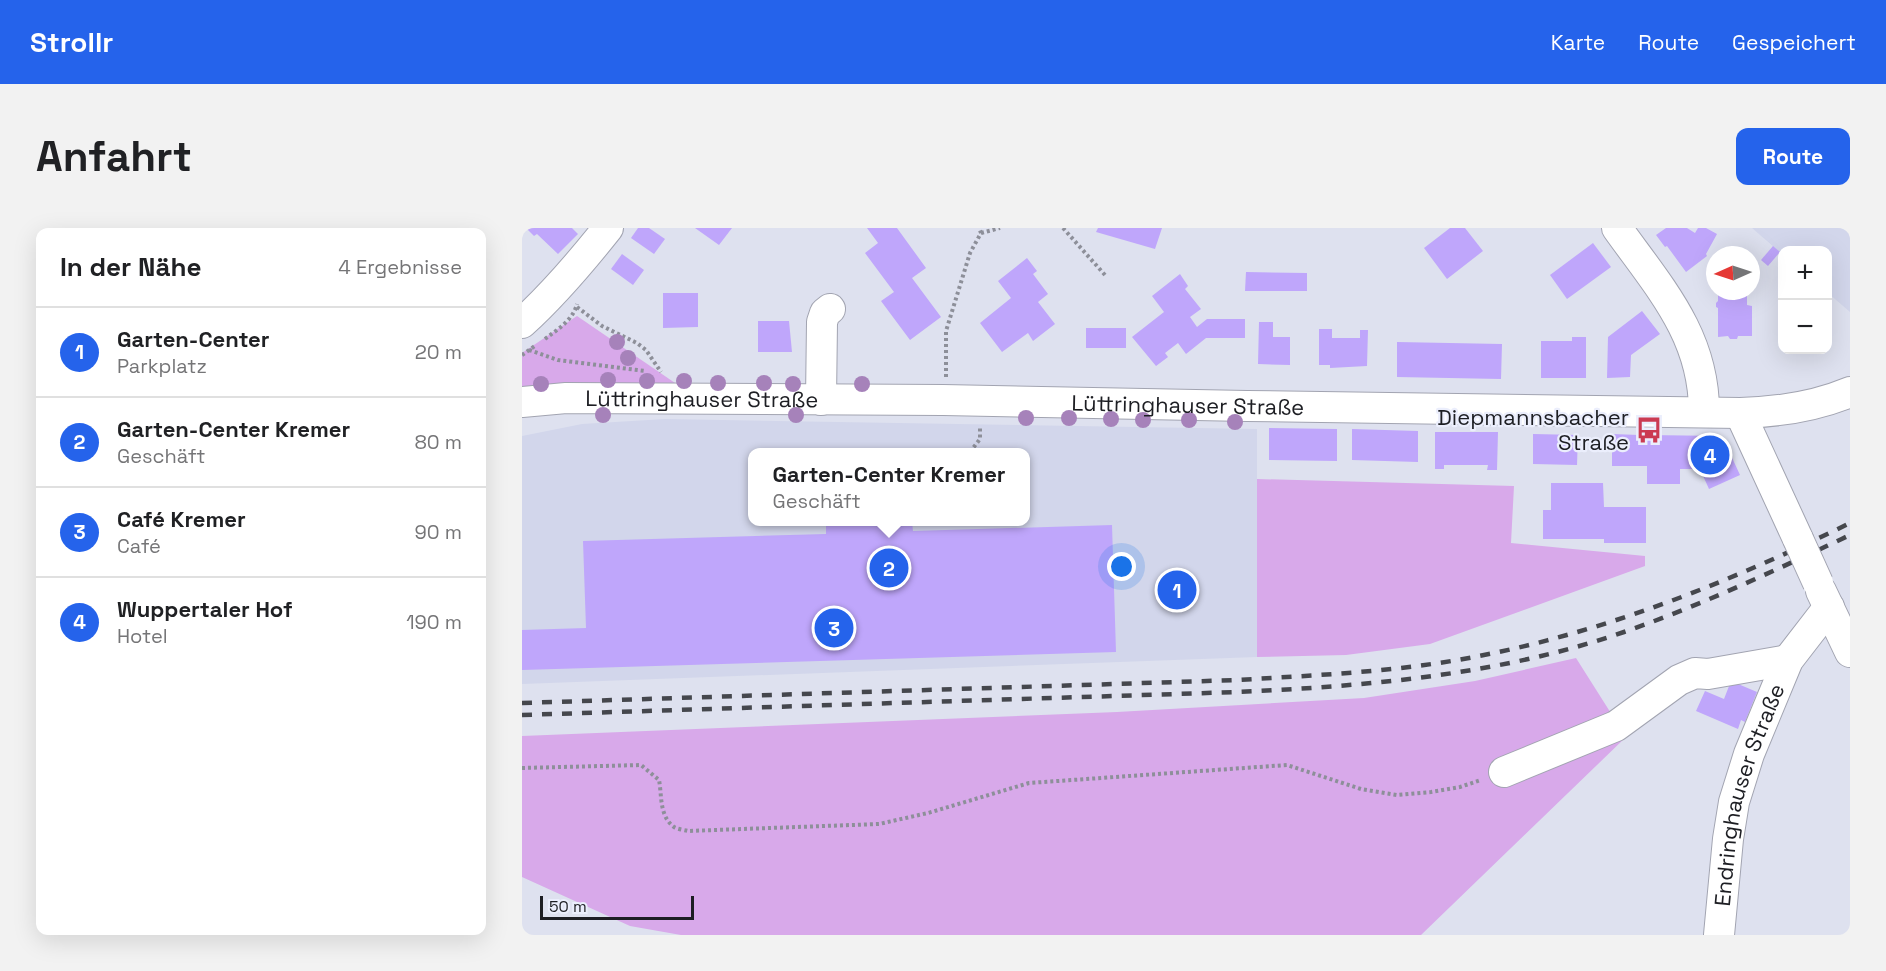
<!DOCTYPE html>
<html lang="de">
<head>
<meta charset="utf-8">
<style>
	body { margin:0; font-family:"Space Grotesk",sans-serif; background:#f2f2f2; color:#202124 }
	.controls { position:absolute; right:18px; top:18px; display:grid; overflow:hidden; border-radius:12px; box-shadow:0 6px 24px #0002 }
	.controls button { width:54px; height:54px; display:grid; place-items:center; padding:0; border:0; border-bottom:2px solid #e0e0e0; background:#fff; color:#202124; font:30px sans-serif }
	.compass { position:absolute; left:1184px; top:18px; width:54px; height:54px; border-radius:50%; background:#fff; box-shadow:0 6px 24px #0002; rotate:267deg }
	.scale { position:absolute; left:18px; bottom:15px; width:154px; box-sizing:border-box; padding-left:6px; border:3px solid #1d1e23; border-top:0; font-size:16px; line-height:21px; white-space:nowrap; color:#1d1e23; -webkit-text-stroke:4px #ebeefc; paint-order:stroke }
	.you { position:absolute; left:600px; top:339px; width:21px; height:21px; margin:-15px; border:4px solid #fff; border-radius:50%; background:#1a73e8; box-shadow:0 0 0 9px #1a73e833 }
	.badge { display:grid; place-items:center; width:39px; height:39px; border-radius:50%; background:#2563eb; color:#fff; font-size:20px; font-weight:700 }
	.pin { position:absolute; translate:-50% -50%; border:3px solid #fff; box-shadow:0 2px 6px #0006 }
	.popup { position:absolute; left:226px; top:220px; width:282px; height:78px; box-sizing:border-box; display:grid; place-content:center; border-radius:12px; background:#fff; filter:drop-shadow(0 2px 4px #0005); font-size:20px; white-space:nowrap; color:#757577 }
	.popup b { font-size:22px; color:#202124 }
	.popup::after { content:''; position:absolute; left:50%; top:100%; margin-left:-12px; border:12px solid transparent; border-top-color:#fff }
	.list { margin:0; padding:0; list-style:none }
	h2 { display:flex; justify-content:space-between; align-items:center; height:78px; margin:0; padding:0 24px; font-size:26px }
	h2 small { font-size:20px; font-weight:400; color:#757577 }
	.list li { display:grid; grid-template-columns:39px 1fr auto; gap:18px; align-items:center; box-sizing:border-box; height:90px; padding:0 24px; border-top:2px solid #e0e0e0 }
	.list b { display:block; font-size:22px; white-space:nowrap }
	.list p { margin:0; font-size:20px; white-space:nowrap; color:#757577 }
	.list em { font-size:20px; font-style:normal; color:#757577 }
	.map { position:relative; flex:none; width:1328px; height:707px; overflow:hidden; border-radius:12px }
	header { display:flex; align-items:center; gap:36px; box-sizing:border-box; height:84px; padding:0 30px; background:#2563eb; color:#fff }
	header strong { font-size:28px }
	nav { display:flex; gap:33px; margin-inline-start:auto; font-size:21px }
	.intro { display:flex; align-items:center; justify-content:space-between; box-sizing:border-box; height:144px; padding:0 36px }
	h1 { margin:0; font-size:42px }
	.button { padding:15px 27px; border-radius:12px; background:#2563eb; color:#fff; font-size:21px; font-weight:700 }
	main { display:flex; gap:36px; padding:0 36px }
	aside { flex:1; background:#fff; border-radius:12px; box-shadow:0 6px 24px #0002 }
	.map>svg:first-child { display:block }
	.built { fill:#d2d6eb; fill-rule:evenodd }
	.green { fill:#d8a9ea }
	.building { fill:#bfa6fb }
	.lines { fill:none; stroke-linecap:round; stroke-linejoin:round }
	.minor-casing { stroke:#a2a4b1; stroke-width:32 }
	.path { stroke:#8d8f99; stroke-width:4; stroke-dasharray:3 3; stroke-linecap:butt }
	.minor { stroke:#fff; stroke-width:30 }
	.rail { stroke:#45474d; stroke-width:4.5; stroke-dasharray:10 10; stroke-linecap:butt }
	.minor-bridge-casing { stroke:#a2a4b1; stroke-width:32; stroke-linecap:butt }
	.minor-bridge { stroke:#fff; stroke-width:30 }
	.tree { fill:#a682ba }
	.labels { text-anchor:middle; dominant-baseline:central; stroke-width:4.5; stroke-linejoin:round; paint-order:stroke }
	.street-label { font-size:22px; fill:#1d1e23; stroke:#ebeefc }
	.poi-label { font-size:22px; fill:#1d1e23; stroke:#ebeefc; text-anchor:end }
</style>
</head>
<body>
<header>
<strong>Strollr</strong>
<nav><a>Karte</a><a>Route</a><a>Gespeichert</a></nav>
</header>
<div class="intro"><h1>Anfahrt</h1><a class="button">Route</a></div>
<main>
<aside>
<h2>In der Nähe<small>4 Ergebnisse</small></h2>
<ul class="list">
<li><span class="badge">1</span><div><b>Garten-Center</b><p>Parkplatz</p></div><em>20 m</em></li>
<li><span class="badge">2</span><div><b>Garten-Center Kremer</b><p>Geschäft</p></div><em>80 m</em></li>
<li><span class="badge">3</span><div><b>Café Kremer</b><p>Café</p></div><em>90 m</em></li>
<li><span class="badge">4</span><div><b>Wuppertaler Hof</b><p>Hotel</p></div><em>190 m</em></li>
</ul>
</aside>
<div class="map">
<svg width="1328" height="707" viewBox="0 0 1328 707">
	<rect width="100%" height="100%" fill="#dee1ef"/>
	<g class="built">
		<polygon points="1230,0 1328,0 1328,84 1306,65 1306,22 1260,22 1260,26"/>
		<path d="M 143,191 L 735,201 L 735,429 L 0,456 L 0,208 L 60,196 ZM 230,224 L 503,224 L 503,294 L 230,294 Z"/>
	</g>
	<g class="green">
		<polygon points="55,88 156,157 0,163 0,125"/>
		<polygon points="735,251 992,258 989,315 1123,328 1123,338 908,416 824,427 735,429"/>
		<polygon points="1054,430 1104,509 899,707 159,707 108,698 0,649 0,508 595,484 842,470 953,453"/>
	</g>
	<g class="building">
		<polygon points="4,0 50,0 56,6 36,26 15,6 12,8"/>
		<polygon points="116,0 127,0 143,11 132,26 109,10"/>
		<polygon points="173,0 210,0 197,17"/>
		<polygon points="345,0 375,0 404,40 390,50 419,89 388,112 359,73 372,64 343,25 356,15"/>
		<polygon points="576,0 640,0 633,21 574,4"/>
		<polygon points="928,0 943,0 961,23 925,51 902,20"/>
		<polygon points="1144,0 1165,0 1173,5 1176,0 1184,0 1195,6 1184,26 1185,28 1164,44 1145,18 1143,19 1134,7"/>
		<polygon points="1071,15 1089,39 1045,71 1028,47"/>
		<polygon points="1251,18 1258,24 1246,38 1239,32"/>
		<polygon points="100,26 122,42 111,57 89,41"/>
		<polygon points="505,30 515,43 511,46 526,66 516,74 533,96 511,113 506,105 480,124 458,95 489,70 476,53"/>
		<polygon points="724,44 785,45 785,63 723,63"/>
		<polygon points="658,46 666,58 663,61 679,81 668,89 675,99 685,91 723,91 723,110 684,110 664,126 656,115 643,125 646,129 634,138 610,109 642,84 630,68"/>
		<polygon points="1196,63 1225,63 1225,77 1230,78 1230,108 1216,108 1215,111 1208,111 1206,108 1196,109 1196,80 1194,79 1194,75 1196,73"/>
		<polygon points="141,65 176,65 176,99 141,100"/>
		<polygon points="1120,83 1138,106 1109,127 1108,149 1085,150 1086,109"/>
		<polygon points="236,93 267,93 270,124 236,124"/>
		<polygon points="737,94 751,94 751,109 768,109 768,137 736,136"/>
		<rect x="564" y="100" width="40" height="20"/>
		<polygon points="797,101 810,101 810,110 838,110 838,102 846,102 845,138 808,140 808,137 797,137"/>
		<polygon points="1050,109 1064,109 1064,150 1019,150 1019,113 1050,113"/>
		<polygon points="875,114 980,116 979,151 875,149"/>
		<polygon points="747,200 815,201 815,233 747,232"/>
		<polygon points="830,201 896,203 896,234 830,232"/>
		<polygon points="913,204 976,204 975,242 965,242 966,237 922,237 922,241 913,241"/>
		<polygon points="1011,206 1056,207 1055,237 1011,236"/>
		<polygon points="1090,206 1117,207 1117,210 1125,210 1125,207 1200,208 1218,247 1187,261 1178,241 1158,241 1158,256 1125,256 1125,238 1090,238"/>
		<polygon points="1029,255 1081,255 1082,279 1124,279 1124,315 1082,315 1082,311 1021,311 1021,282 1029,282"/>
		<polygon points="390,294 391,303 590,297 594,424 0,442 0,402 64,400 61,313 304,306 304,297"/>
		<polygon points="1209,453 1235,464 1223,494 1219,492 1216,501 1174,483 1183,463 1202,471"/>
	</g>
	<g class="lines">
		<g class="minor-casing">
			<g id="minor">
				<path d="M 1095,0 C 1137,59 1182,107 1182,183"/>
				<path d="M 0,95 C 32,66 59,34 86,0"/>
				<polyline points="299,172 300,94 303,85 308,81"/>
				<path id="s1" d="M 0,174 L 44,170 L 421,172 L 725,178 L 1218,185 C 1257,184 1292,179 1328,164"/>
				<polyline points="1218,185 1276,311"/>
				<polyline points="1299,363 1328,424"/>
				<polyline points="982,544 1094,498 1157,452 1173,445 1186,446 1266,432"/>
				<path id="s2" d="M 1197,707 L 1206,611 L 1212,574 L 1227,526 L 1266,432 L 1307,379"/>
			</g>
		</g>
		<g class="path">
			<polyline points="541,0 583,47"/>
			<polyline points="459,5 478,0"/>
			<polyline points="55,79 80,98 115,115 124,122 139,144"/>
			<path d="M 23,111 C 36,101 51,92 55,76"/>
			<polyline points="7,122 36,132 123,143"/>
			<polyline points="0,127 14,117"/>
			<polyline points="424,149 424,103 448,25 459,5 457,0"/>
			<polyline points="448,224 458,211 458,198"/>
			<polyline points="345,294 345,295"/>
			<polyline points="267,295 294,294"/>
			<path d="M 0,540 L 119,537 L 137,552 C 140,567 137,588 152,599 C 155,601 162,602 166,603 L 357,596 L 406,585 L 507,555 L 765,537 L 839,561 L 875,567 L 909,564 L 938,559 L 959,552"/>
		</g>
		<use href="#minor" class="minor"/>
		<g class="rail">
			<path d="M 0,475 L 716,452 C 795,447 874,444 952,429 C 1083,404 1208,354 1328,295"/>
			<path d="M 0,487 L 716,464 C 846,458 978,447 1102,404 C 1180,377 1254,342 1328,307"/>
		</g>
		<g class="minor-bridge-casing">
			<polyline id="minor-bridge" points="1276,311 1296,355"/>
		</g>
		<use href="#minor-bridge" class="minor-bridge"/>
	</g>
	<g class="tree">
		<circle cx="95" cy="114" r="8"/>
		<circle cx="106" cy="130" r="8"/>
		<circle cx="86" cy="152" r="8"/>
		<circle cx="125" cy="153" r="8"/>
		<circle cx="162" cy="153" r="8"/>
		<circle cx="196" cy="155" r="8"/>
		<circle cx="242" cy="155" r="8"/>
		<circle cx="19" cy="156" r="8"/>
		<circle cx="271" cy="156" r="8"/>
		<circle cx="340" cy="156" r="8"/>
		<circle cx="81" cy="187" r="8"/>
		<circle cx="274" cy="187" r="8"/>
		<circle cx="504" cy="190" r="8"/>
		<circle cx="547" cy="190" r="8"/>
		<circle cx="589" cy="191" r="8"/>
		<circle cx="621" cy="192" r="8"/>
		<circle cx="667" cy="192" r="8"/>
		<circle cx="713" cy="194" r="8"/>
	</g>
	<defs>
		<g id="bus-bare" transform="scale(2.07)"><path d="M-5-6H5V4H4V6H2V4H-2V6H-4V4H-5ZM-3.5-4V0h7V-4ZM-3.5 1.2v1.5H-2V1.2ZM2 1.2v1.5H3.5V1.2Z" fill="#cb3b52" stroke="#ebeefc" stroke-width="2.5" paint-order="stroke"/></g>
	</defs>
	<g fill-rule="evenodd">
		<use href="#bus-bare" x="1127" y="202"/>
	</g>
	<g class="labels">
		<g class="street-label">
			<text stroke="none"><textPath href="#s1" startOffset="180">Lüttringhauser Straße</textPath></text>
			<text stroke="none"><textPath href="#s1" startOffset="666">Lüttringhauser Straße</textPath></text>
			<text stroke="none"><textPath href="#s2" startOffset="144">Endringhauser Straße</textPath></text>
		</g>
		<g class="poi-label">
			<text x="1107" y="189">Diepmannsbacher<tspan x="1107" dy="25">Straße</tspan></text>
		</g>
	</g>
</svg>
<div class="controls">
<button>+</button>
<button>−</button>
</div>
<svg class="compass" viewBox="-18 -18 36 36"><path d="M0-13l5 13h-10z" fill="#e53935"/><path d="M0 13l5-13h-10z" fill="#757577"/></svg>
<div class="scale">50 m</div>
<div class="you"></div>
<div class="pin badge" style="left:655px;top:362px">1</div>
<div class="pin badge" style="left:367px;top:340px">2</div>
<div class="popup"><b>Garten-Center Kremer</b>Geschäft</div>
<div class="pin badge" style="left:312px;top:400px">3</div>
<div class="pin badge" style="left:1188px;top:227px">4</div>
</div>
</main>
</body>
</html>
